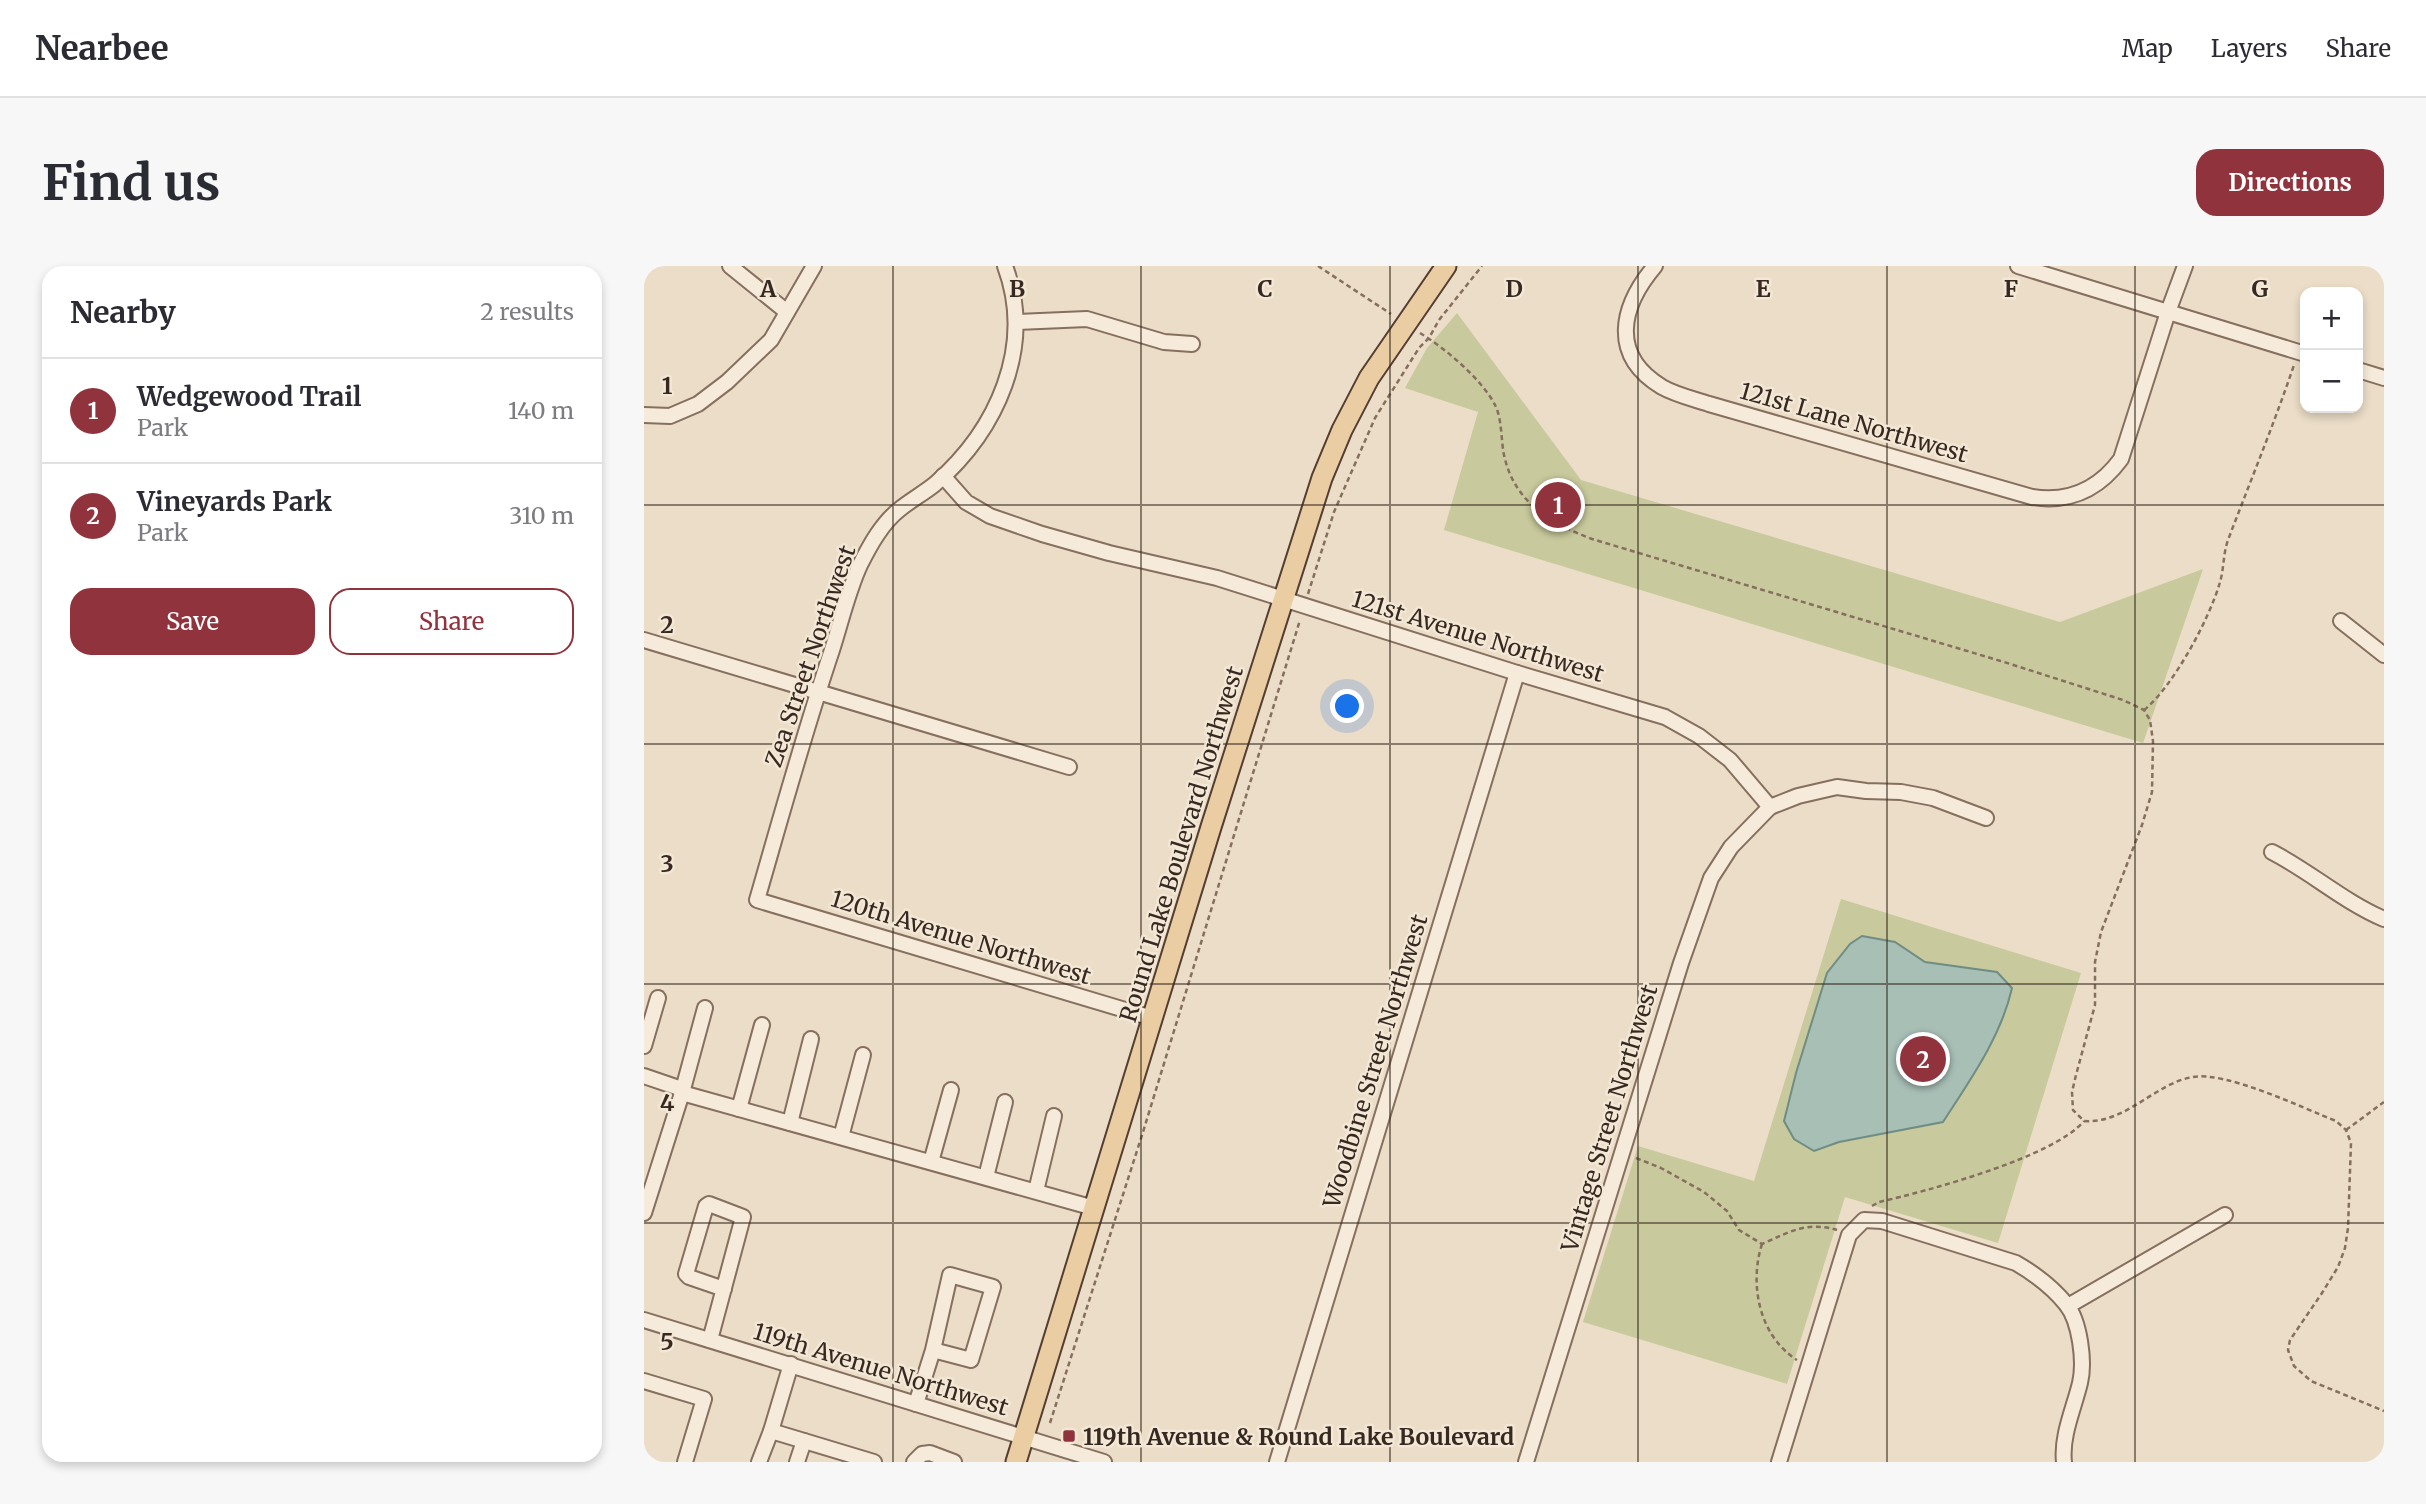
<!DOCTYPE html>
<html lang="en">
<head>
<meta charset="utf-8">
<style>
	body { margin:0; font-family:Merriweather,serif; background:#f7f7f7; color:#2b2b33 }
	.controls { position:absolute; right:21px; top:21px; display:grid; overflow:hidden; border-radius:14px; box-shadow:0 4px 10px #0003 }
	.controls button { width:63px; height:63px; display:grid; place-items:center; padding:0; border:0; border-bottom:2px solid #e1e1e2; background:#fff; color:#2b2b33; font:35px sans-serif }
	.you { position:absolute; left:704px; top:441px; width:24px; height:24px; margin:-18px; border:5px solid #fff; border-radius:50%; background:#1a73e8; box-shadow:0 0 0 10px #1a73e833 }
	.badge { display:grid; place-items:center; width:46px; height:46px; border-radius:50%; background:#90333d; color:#fff; font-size:23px; font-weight:700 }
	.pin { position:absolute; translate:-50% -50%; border:4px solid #fff; box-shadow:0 2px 7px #0006 }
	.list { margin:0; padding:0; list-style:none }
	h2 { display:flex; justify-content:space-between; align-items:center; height:91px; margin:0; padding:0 28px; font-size:30px }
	h2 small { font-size:23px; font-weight:400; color:#7c7c81 }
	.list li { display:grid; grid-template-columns:46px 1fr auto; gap:21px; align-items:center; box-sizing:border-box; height:105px; padding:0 28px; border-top:2px solid #e1e1e2 }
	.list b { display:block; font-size:26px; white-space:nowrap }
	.list p { margin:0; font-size:23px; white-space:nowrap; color:#7c7c81 }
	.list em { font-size:23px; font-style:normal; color:#7c7c81 }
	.actions { display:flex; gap:14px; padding:21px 28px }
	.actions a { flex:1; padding:16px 0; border:2px solid #90333d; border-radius:21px; text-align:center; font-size:24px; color:#90333d }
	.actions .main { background:#90333d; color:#fff }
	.map { position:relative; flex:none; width:1740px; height:1196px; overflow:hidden; border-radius:21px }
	header { display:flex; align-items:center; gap:42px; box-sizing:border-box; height:98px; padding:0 35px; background:#fff; border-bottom:2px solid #e1e1e2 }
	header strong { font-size:33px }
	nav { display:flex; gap:38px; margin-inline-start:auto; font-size:24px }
	.intro { display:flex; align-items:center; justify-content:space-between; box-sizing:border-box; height:168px; padding:0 42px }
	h1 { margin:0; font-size:49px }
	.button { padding:18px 32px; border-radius:21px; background:#90333d; color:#fff; font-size:24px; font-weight:700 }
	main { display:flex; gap:42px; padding:0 42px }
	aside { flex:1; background:#fff; border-radius:21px; box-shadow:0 4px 10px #0003 }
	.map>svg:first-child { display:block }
	.green { fill:#c8c99c }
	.water { fill:#a8bfb6; stroke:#6f8d83; stroke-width:2 }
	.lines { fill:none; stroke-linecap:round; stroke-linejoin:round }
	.minor-casing { stroke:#866f5e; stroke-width:18 }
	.major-casing { stroke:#543e32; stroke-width:23 }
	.path { stroke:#866f5e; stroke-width:2.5; stroke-dasharray:5 3.5; stroke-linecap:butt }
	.minor { stroke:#f6ebda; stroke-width:14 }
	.major { stroke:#ebcda3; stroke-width:19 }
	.grid { fill:none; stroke:#372921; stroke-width:2; stroke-opacity:0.55 }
	.poi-dot { fill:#90333d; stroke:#f3e8d6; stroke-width:2.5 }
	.labels { text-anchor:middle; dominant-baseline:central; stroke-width:5; stroke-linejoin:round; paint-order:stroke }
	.street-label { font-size:23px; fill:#372921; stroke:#f3e8d6 }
	.poi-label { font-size:23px; font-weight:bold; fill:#372921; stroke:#f3e8d6; text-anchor:start }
	.grid-label { font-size:23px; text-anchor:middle; font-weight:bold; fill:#372921; stroke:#f3e8d6; stroke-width:5; stroke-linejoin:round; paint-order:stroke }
</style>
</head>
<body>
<header>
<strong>Nearbee</strong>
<nav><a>Map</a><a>Layers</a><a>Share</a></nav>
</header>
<div class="intro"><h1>Find us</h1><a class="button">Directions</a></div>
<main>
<aside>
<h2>Nearby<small>2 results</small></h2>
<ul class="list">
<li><span class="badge">1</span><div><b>Wedgewood Trail</b><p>Park</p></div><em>140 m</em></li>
<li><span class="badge">2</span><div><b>Vineyards Park</b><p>Park</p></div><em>310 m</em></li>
</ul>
<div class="actions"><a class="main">Save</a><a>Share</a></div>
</aside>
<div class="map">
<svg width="1740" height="1196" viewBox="0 0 1740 1196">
	<rect width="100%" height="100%" fill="#ebddc7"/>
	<g class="green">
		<polygon points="813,47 937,214 1416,356 1559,303 1499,477 800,264 834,146 761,122 783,82"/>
		<polygon points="1197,633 1437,707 1354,977 1201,931 1143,1118 939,1056 994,880 1110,915"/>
	</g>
	<path class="water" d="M 1218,670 L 1251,676 L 1281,696 L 1353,706 L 1368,722 C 1357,771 1326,814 1299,856 L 1195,876 L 1170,885 L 1150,873 L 1140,855 L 1152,807 L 1183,707 L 1206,678 Z"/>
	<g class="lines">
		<g class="minor-casing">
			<g id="minor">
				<polyline points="86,0 143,46"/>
				<path d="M 361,0 C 391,81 353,164 291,218 C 280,227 267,234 256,243 C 238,257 226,279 216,299 C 204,325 197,356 188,384 C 160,467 137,551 113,634 L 508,752"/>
				<path d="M 1011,0 C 977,40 965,89 1018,121 C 1032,129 1050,133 1065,138 L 1388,231 C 1426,237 1455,223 1477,193 L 1524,46 L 1541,0"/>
				<polyline points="1374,0 1661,88"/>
				<polyline points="373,56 443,53 520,76 548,78"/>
				<polyline points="1714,104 1740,112"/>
				<polyline points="0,149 26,150 54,138 83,116 127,74 170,0"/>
				<polyline points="299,210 322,236 346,250 398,268 465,287 573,312 873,407 1021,451 1055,470 1086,494 1126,541 1154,530 1193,521 1222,525 1257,526 1289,532 1342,552"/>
				<polyline points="1697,355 1740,389"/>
				<polyline points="0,374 425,501"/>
				<path d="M 1628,586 C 1667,606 1700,636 1740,653"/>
				<polyline points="0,780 14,732"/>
				<polyline points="0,810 35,822 38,827 61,742"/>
				<polyline points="95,843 118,759"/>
				<polyline points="146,857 167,773"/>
				<polyline points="197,871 219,789"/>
				<polyline points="287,896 307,824"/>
				<polyline points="342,911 361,836"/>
				<polyline points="392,925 410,850"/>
				<polyline points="0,947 38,827 450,942"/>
				<polyline points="1424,1040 1581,949"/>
				<polyline points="0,1054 460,1196"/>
				<polyline points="66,1074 99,951 65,938 62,940 42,1008 45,1011 80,1023"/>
				<polyline points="0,1115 60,1133 41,1196"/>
				<polyline points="272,1138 289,1084 306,1009 349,1021 327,1094 289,1084"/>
				<polyline points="127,1165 230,1196"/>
				<polyline points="115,1196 127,1165 147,1098"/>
				<polyline points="153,1196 160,1175"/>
				<polyline points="270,1196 278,1188 286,1187 310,1196"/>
				<polyline points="633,1196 873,407"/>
				<polyline points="882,1196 1037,697 1067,612 1087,581 1126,541"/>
				<path d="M 1135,1196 L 1205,969 L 1220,954 L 1238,955 L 1372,997 C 1391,1008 1409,1022 1422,1038 C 1436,1055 1441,1096 1436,1117 C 1430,1142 1417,1170 1420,1196"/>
			</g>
		</g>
		<g class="major-casing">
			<polyline id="major" points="372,1196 567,561 678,212 698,164 725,112 802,0"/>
		</g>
		<g class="path">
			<polyline points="674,0 747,48"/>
			<path d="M 776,67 C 801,82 840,115 852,141 C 858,155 857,174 860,189 C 870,236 906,257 948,273 L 1360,396 L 1479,434 L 1500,444 L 1506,454 L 1509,475 L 1508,526 L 1498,559 L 1457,666 L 1451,696 L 1451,739 L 1432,809 L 1428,826 L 1429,844 L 1440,855 C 1482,858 1511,817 1549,811 C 1582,805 1659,842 1692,855 L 1702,864 L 1707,877 L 1704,962 L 1701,982 L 1694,1001 L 1678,1027 L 1646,1074 L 1644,1084 L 1650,1100 L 1667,1115 L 1740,1145"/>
			<polyline points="664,328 690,246 731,152 775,82 785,72 795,54 838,0"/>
			<path d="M 1500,444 C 1529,421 1566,352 1576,316 C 1580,303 1579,288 1584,274 C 1606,216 1630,158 1650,99"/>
			<polyline points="1702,864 1740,836"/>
			<path d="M 992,892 L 1017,902 L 1060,926 L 1083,945 L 1095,964 L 1118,978 C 1145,966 1163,955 1193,964"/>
			<path d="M 1228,940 L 1235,936 C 1284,925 1410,891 1440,855"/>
			<path d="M 1118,978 C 1105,1018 1115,1070 1153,1094"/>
			<polyline points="406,1157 499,866 656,354"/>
		</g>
		<use href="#minor" class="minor"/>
		<use href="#major" class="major"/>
	</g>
	<path class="grid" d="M 249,0 L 249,1196M 497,0 L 497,1196M 746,0 L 746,1196M 994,0 L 994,1196M 1243,0 L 1243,1196M 1491,0 L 1491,1196M 0,239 L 1740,239M 0,478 L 1740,478M 0,718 L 1740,718M 0,957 L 1740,957"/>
	<rect class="poi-dot" x="418" y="1163" width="14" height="14" rx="3.5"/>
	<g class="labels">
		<g class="street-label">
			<text transform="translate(1210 156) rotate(16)">121st Lane Northwest</text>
			<text transform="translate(834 370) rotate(17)">121st Avenue Northwest</text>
			<text transform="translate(166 390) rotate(-71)">Zea Street Northwest</text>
			<text transform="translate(537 578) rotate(-73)">Round Lake Boulevard Northwest</text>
			<text transform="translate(317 671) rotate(17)">120th Avenue Northwest</text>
			<text transform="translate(731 795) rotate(-73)">Woodbine Street Northwest</text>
			<text transform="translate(965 852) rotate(-73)">Vintage Street Northwest</text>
			<text transform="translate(237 1103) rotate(17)">119th Avenue Northwest</text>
		</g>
		<g class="poi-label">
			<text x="439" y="1170">119th Avenue &amp; Round Lake Boulevard</text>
		</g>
	</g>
	<g class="grid-label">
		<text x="124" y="31">A</text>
		<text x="373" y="31">B</text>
		<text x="621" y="31">C</text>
		<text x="870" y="31">D</text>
		<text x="1119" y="31">E</text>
		<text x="1367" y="31">F</text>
		<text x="1616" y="31">G</text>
		<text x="23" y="128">1</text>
		<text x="23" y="367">2</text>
		<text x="23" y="606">3</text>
		<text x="23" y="845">4</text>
		<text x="23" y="1084">5</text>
	</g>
</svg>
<div class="controls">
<button>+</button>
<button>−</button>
</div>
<div class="you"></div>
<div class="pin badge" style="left:914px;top:239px">1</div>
<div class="pin badge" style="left:1279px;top:793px">2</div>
</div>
</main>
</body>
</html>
